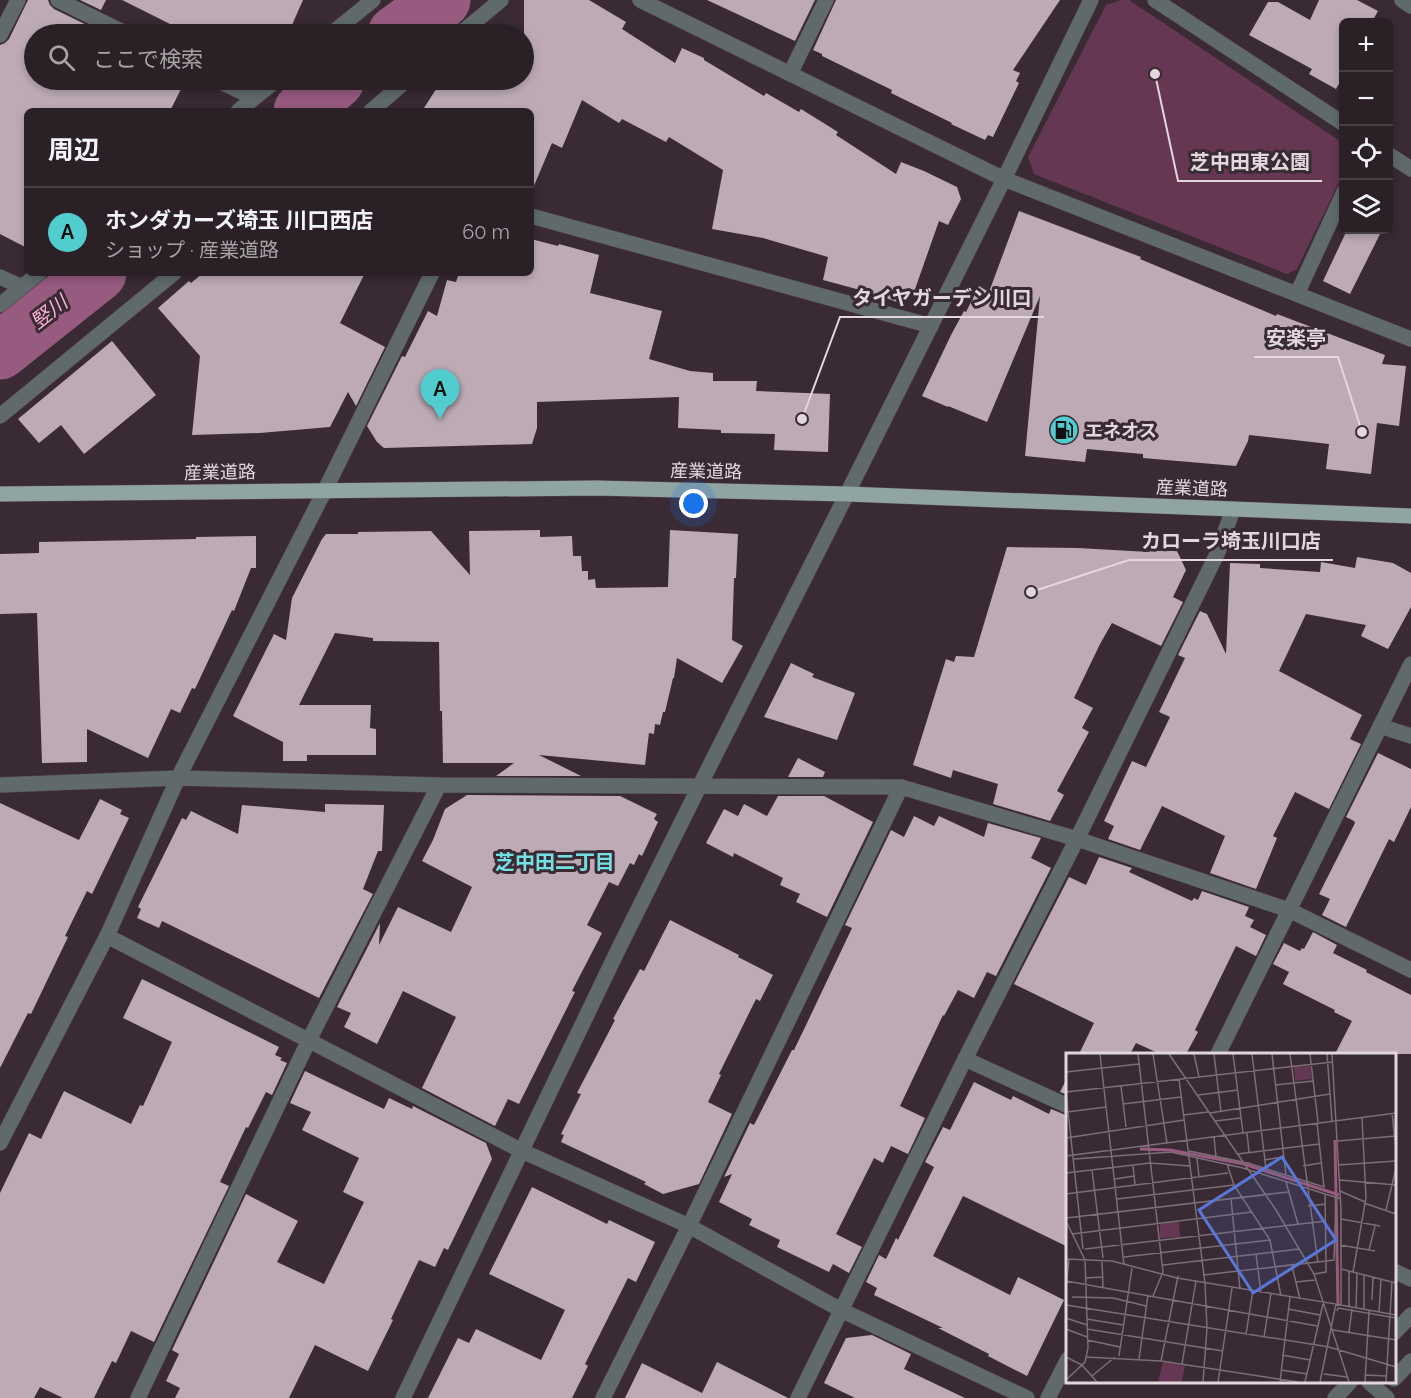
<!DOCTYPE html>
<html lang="ja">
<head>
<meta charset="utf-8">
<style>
	body { margin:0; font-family:Raleway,"Noto Sans JP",sans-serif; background:#33282e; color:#f1f3f6 }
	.controls { position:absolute; right:18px; top:18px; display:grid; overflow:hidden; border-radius:9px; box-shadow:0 3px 9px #0003 }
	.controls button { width:54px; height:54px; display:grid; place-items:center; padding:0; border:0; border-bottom:2px solid #473e43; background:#2b2026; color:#f1f3f6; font:30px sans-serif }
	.you { position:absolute; left:694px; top:504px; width:21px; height:21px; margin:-15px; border:4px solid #fff; border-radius:50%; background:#1a73e8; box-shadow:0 0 0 9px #1a73e833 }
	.badge { display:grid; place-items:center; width:39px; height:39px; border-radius:50%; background:#52cdcf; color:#111; font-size:20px; font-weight:700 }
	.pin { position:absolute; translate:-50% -50px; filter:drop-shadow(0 2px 3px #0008) }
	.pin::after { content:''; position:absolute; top:32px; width:21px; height:18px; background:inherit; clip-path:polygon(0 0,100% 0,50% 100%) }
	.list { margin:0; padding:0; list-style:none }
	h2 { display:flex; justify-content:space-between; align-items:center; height:78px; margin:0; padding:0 24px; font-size:26px }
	h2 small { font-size:20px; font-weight:400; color:#a6a3a7 }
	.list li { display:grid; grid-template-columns:39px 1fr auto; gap:18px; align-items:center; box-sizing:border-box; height:90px; padding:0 24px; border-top:2px solid #473e43 }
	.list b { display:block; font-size:22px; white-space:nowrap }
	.list p { margin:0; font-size:20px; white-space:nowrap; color:#a6a3a7 }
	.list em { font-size:20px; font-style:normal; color:#a6a3a7 }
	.icon { flex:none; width:33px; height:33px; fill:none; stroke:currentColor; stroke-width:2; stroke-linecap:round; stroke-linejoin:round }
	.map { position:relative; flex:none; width:1411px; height:1398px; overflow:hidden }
	.search { position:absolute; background:#2b2026; box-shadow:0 3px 9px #0003; left:24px; top:24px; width:510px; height:66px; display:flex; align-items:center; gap:15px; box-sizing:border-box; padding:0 21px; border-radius:33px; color:#a6a3a7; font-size:22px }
	.panel { position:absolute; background:#2b2026; box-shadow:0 3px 9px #0003; left:24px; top:108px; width:510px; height:168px; border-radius:9px }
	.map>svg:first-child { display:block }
	.green { fill:#653753 }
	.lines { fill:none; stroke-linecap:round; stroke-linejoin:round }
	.river { stroke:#965b7f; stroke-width:57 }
	.building { fill:#bdaab5 }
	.street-casing { stroke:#54464e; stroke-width:16 }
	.primary-casing { stroke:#54464e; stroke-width:16 }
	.street { stroke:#606a6a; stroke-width:15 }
	.primary { stroke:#90a4a4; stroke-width:15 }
	.labels { text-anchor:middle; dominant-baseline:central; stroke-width:6; stroke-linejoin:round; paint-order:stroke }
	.poi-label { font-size:18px; font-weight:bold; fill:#e1d7dc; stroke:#392a33; text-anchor:start }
	.street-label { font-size:18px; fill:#e1d7dc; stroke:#392a33 }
	.water-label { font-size:20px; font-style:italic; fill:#f8b2da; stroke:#392a33 }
	.neighbourhood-label { font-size:20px; font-weight:bold; fill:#74e0e3; stroke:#392a33 }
	.inset-river { fill:none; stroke:#965b7f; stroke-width:3 }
	.inset-road { fill:none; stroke:#7c6f77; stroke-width:1.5 }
	.view { fill:#5877d9; fill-opacity:0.15; stroke:#5877d9; stroke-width:3 }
	.inset-edge { fill:none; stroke:#e1d7dc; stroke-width:3 }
	.leader { fill:none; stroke:#e1d7dc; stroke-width:2 }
	.callout-dot { fill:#e1d7dc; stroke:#392a33; stroke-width:2 }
	.callout-label { font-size:20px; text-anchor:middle; font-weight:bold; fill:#e1d7dc; stroke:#392a33; stroke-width:6; stroke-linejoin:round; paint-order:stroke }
</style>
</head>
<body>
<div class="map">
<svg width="1411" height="1398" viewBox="0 0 1411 1398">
	<rect width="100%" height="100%" fill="#392a33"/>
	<polygon class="green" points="1121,0 1129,0 1343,143 1343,174 1297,269 1287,274 1034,174 1028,157 1106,5"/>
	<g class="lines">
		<g class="river">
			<polyline points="396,34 442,0"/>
			<polyline points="302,111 336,80"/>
			<polyline points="0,351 98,273"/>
		</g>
	</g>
	<g class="building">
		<polygon points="28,0 48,0 50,5 54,9 93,28 90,34 34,34 34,80 183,80 185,81 170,111 27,111 27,248 0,234 0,45 5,43 9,39"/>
		<polygon points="80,0 106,0 101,10"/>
		<polygon points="122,0 303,0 288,34 190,34"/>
		<polygon points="524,0 589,0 626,22 622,29 675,63 682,48 704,58 704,60 764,96 766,93 799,112 801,109 838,132 836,135 896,174 901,162 924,171 957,187 961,199 948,225 939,221 914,292 911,291 908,299 899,296 897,302 875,294 823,280 828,257 763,238 712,229 723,170 669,137 666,142 622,119 619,123 582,100 562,148 552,143 531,193 531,111 422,111 442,80 524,80"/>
		<polygon points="707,0 815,0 795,41"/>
		<polygon points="836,0 1060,0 1013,70 1020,73 1016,81 1019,83 993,137 988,135 985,140 951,124 952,123 891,93 892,90 822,56 822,54 813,50"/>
		<polygon points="1319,0 1357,0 1378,11 1372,22 1344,22 1344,75 1336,89 1309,74 1312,69 1249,35 1268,2 1278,2 1310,20"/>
		<polygon points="498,27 508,27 520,34 493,34"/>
		<polygon points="1019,211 1141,257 1140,259 1276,316 1277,314 1385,355 1382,364 1406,366 1399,426 1377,423 1371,474 1326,469 1329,444 1249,435 1248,441 1236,466 1143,458 1143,454 1087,449 1085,462 1025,456 1040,296 987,422 948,406 948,407 922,396 951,335 964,311 966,312 979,286 989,292"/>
		<polygon points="1347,230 1382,230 1350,294 1323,281"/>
		<polygon points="531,239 558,246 559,244 599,255 590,293 662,311 649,359 690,371 713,373 713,381 757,381 756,391 830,394 828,452 774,450 775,434 721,433 721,430 678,428 679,397 537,402 537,428 532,444 384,448 377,442 367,426 402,356 405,357 428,311 437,316 447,280 456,282 459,273 531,273"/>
		<polygon points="203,273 365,273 340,323 385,347 356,406 348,392 330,427 260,433 192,435 200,356 158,308 189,281 191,283"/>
		<polygon points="112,341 156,395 84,454 61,425 39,443 18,419"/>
		<polygon points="540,530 540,537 572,536 573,556 581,556 582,571 588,571 588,580 595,579 596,588 668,587 670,530 738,534 736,578 734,578 732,640 743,646 722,683 677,658 674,678 673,678 665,712 663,712 660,725 655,724 654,734 649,733 645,765 539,755 581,776 496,776 514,763 443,763 442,711 440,711 439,642 373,641 373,638 335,633 299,705 371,705 370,728 376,729 376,755 307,755 307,761 283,761 283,742 233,716 274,634 286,640 292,598 322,539 326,534 358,534 358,532 431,531 470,575 469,531"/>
		<polygon points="256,536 256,568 251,568 234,611 232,610 195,689 192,688 180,713 171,709 148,758 87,729 87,762 42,763 37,613 0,614 0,554 39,553 39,542 196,539 196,537"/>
		<polygon points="1007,547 1078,548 1149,552 1150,551 1177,551 1186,570 1173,597 1183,602 1161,646 1112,623 1100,644 1074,698 1093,708 1082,728 1089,732 1057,791 1064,795 1050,821 993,804 998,784 953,770 951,778 913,765 946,659 954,662 956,656 974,657"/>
		<polygon points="1357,557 1393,563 1411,573 1411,607 1388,649 1361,636 1366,625 1306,614 1279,671 1362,715 1350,739 1361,744 1329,809 1295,792 1273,836 1277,838 1256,889 1210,873 1225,836 1162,806 1140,850 1108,839 1114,826 1104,821 1132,761 1146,767 1170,717 1159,712 1185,658 1178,655 1200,611 1207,614 1226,654 1230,563 1260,564 1260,568 1320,572 1321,562 1355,568"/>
		<polygon points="791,663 814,674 812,677 855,693 837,740 764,717"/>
		<polygon points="1378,753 1411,769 1411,807 1394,842 1389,839 1346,927 1322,915 1330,899 1319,894 1355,823 1354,821 1346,817"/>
		<polygon points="798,758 825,772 823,777 788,777"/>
		<polygon points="467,795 620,796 657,814 654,819 658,822 642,856 639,854 634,865 630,863 618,886 609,882 587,925 602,933 572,991 575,992 519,1104 508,1099 495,1126 422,1088 456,1017 403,991 377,1044 344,1027 351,1013 337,1007 380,923 379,945 398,907 451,932 472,887 422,861 433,840 445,809"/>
		<polygon points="778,796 824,796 873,822 827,917 796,902 800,894 780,885 783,878 734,853 733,857 706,843 724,809 738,816 744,804 767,816"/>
		<polygon points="100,799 122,810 120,814 129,818 92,894 87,891 65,936 68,937 31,1014 28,1013 0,1068 0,803 79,840"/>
		<polygon points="325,804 384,805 382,851 378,851 363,889 373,894 319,998 162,921 159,928 137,918 141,909 138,907 182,818 186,820 191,811 238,834 242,805 325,812"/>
		<polygon points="914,816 934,826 939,816 984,837 988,823 1041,838 1031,858 1051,868 996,976 987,972 974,998 958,990 944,1016 943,1015 900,1106 925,1118 908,1154 891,1146 883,1163 874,1158 836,1234 862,1247 849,1273 833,1264 829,1272 777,1247 780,1240 749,1225 752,1219 719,1202 732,1174 724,1177 750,1123 754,1125 792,1050 794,1050 807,1023 852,928 845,925 891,830 904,837"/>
		<polygon points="1099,857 1132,868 1129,872 1192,901 1194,898 1198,900 1202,891 1249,907 1245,916 1254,920 1250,927 1266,935 1256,956 1236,946 1195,1030 1198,1032 1186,1054 1160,1054 1136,1043 1130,1054 1079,1054 1094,1023 1014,984 1069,877 1086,885"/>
		<polygon points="670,920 739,955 738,957 773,975 760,1001 756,999 719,1074 721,1075 708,1102 732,1114 699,1184 663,1194 644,1184 646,1182 561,1142 564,1135 561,1134 581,1094 577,1093 615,1020 613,1019 640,969 644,971"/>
		<polygon points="1313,932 1337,945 1333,953 1367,970 1366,972 1411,995 1411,1054 1335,1054 1352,1021 1334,1012 1335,1010 1283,984 1289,972 1273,964 1284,943 1300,951 1302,948 1304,949"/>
		<polygon points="142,979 279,1047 275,1055 282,1058 280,1060 287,1063 272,1095 266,1092 248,1128 246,1127 220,1182 229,1186 154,1342 131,1331 116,1363 112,1361 94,1398 63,1398 40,1387 34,1398 0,1398 0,1193 29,1133 41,1139 64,1091 131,1124 140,1105 143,1106 172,1042 123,1018"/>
		<polygon points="305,1071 384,1109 389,1098 412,1109 413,1106 486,1143 492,1159 448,1250 444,1248 435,1267 419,1260 391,1319 393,1320 368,1371 315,1345 289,1398 175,1398 180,1388 166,1381 179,1354 172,1350 246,1194 298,1221 277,1262 324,1284 364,1202 343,1192 359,1158 302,1130 311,1112 290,1103"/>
		<polygon points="1068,1076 1068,1095 1060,1092"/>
		<polygon points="974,1082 1011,1100 1013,1096 1049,1114 1051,1109 1068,1116 1068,1247 963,1196 933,1256 1010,1295 1018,1277 1064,1300 1027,1376 988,1356 989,1354 938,1328 943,1328 874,1295 877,1288 866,1282 879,1255 886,1259 896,1238 898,1240 934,1167 925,1162 943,1127 950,1130"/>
		<polygon points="532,1187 607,1224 609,1220 655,1242 636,1282 628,1278 585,1364 588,1366 572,1398 428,1398 458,1338 469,1343 476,1329 541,1360 565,1310 489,1274"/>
		<polygon points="872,1335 911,1354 904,1369 965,1398 855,1398 824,1383 846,1338"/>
		<polygon points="717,1362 788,1398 625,1398 642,1363 702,1393"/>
	</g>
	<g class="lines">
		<g class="street-casing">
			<g id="street">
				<polyline points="58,0 127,34"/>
				<polyline points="640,0 1004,179 1411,339"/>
				<polyline points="1155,0 1344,124"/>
				<polyline points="1402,0 1411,6"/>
				<polyline points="331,34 373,0"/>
				<polyline points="460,34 501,0"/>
				<polyline points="0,35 18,0"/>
				<polyline points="790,74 826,0"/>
				<polyline points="217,80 254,98"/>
				<polyline points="238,111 277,80"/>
				<polyline points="371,111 407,80"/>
				<polyline points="1388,154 1411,169"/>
				<polyline points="531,216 931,326"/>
				<polyline points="0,277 22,287"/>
				<polyline points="1297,294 1344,192"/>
				<polyline points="0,305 39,273"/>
				<polyline points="0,416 174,273"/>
				<polyline points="1380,726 1411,736"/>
				<polyline points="0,785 178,778 439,785 901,787 1077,839 1289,910 1411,970"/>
				<polyline points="107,936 522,1151 689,1226 841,1310 1027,1398"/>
				<polyline points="1218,1054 1411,664"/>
				<polyline points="965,1059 1068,1106"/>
				<polyline points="0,1143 107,936 178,778 325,490 432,273"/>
				<polyline points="1394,1271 1411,1279"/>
				<polyline points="1394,1333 1411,1315"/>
				<polyline points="1394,1379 1411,1361"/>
				<polyline points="1369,1382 1387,1398"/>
				<polyline points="138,1398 309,1040 439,785"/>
				<polyline points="403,1398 617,952 699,787 847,494 1004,179 1091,0"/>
				<polyline points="603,1398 689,1226 901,787"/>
				<polyline points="798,1398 965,1059 1077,839 1218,552 1233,509"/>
				<polyline points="1048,1398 1068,1359"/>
				<polyline points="1335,1398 1350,1382"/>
			</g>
		</g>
		<g class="primary-casing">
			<polyline id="primary" points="0,494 596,488 847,494 1411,516"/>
		</g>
		<use href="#street" class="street"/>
		<use href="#primary" class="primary"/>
	</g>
	<defs>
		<g id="fuel-disc" transform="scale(1.5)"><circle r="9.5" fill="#52cdcf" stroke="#392a33"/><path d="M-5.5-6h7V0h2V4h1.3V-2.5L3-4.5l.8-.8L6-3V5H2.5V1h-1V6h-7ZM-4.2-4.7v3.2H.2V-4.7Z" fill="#111"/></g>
	</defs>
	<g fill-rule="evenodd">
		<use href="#fuel-disc" x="1064" y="430"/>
	</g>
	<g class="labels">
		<g class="poi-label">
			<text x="1085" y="430">エネオス</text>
		</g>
		<g class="street-label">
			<text transform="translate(706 471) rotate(1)">産業道路</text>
			<text transform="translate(220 472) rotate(-1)">産業道路</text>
			<text transform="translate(1192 488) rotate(2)">産業道路</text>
		</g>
		<g class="water-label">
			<text transform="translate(49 312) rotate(-38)">竪川</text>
		</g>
		<g class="neighbourhood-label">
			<text x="555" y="862">芝中田二丁目</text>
		</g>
	</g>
	<g transform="translate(1066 1053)">
		<rect width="330" height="330" fill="#392a33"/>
		<path d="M 244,13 L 246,26 L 229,28 L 228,14 ZM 113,169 L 114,184 L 94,185 L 94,171 ZM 97,309 L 119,313 L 116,329 L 92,329 Z" fill="#653753"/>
		<path class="inset-river" d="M 269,87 L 272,251M 74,96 L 104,97 L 178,111 L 273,142"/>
		<path class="inset-road" d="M 34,1 L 58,212M 72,1 L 97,219 L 87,243M 87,1 L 101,90M 103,1 L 210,157 L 248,221 L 283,329M 128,1 L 133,24M 148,1 L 155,59M 167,1 L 177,80M 186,1 L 200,116M 206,1 L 220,122M 224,1 L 252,210M 244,1 L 252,69M 261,1 L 266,68M 266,1 L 275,157 L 275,252M 0,19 L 73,11M 113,26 L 139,230 L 141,275 L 137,329M 209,32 L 247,28M 55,33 L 60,74M 0,39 L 267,9M 0,40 L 17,196M 132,42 L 172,37M 57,51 L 115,44M 1,59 L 40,54M 144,60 L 264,41M 326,60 L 330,96M 117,62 L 142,59M 149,68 L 175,65M 181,80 L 183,99M 148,84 L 150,104M 0,85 L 118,67M 272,88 L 330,83M 123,98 L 182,110 L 258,134 L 251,70M 172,101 L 253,91M 0,103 L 330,60M 131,105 L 133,124M 8,106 L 105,99 L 177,115 L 275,146M 198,107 L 218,104M 161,111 L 168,132 L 204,187 L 215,243M 67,112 L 69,132M 272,112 L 330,108M 237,113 L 255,110M 26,117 L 37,205M 0,120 L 84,110 L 124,113M 49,126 L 68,123M 274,127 L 330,132M 220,129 L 232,171M 274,138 L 299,149M 0,141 L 162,120M 51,146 L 168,132M 165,146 L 174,236M 298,150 L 330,161M 242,153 L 260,151M 320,157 L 330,115M 0,165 L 222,139M 275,166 L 314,173M 0,168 L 19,207 L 22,295 L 19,309 L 0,327M 6,181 L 186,159M 274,192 L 309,198M 19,196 L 260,168M 303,197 L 309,173M 190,201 L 195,240M 58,204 L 204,187M 0,206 L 46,208 L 111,225 L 270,251 L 254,329M 36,208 L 37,234M 260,208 L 268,207 L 270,145M 97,212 L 233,196M 226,213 L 234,246M 275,216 L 330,230M 287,219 L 300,145 L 296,65M 248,221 L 260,219 L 260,208M 137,222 L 260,208 L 259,141M 19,225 L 37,224M 0,228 L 251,273M 230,229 L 249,227M 0,235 L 3,206M 6,244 L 47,245 L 80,253M 306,247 L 307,224M 269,251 L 330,262M 0,252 L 263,294 L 330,314M 283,254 L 283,218M 290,255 L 291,220M 222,256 L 254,262M 298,256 L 298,222M 271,258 L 272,255 L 330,265M 313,259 L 315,226M 0,265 L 21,272M 21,266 L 57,272M 0,276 L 21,284M 21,276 L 157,298M 267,277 L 330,287M 283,279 L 286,256M 180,281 L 187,237M 198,284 L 205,240M 21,287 L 54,294M 216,302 L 244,307M 53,303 L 66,215M 0,304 L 16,312 L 31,329M 20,304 L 95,308 L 232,329M 73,306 L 82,242M 95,308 L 112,223M 116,311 L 130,228M 215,317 L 241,321M 258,321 L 281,324M 300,322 L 320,323M 26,323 L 49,304M 152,329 L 166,235M 214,329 L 224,244M 239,329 L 257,251M 299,329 L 303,258M 320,329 L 326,229"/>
		<path class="view" d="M 216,104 L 270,187 L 187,240 L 133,157 Z"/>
		<rect width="330" height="330" class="inset-edge"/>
	</g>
	<path class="leader" d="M1155 74L1178 181H1322M802 419L840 317H1044M1362 432L1338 357H1254M1031 592L1129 560H1333"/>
	<g class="callout-dot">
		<circle cx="1155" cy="74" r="6"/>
		<circle cx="802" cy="419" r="6"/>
		<circle cx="1362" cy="432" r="6"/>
		<circle cx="1031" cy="592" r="6"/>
	</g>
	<g class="callout-label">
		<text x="1250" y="169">芝中田東公園</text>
		<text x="942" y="305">タイヤガーデン川口</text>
		<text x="1296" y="345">安楽亭</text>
		<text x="1231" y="548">カローラ埼玉川口店</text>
	</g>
</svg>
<div class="controls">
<button>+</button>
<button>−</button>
<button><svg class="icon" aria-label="locate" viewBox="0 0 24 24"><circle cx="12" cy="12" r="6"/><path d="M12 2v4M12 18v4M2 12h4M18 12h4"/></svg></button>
<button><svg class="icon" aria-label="layers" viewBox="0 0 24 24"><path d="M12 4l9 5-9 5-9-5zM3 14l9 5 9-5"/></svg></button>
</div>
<div class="you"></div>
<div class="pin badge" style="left:440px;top:419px">A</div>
<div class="search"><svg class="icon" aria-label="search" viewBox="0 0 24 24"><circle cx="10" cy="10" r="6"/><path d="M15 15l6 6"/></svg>ここで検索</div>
<section class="panel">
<h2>周辺<small></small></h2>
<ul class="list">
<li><span class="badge">A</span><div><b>ホンダカーズ埼玉 川口西店</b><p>ショップ · 産業道路</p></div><em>60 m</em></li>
</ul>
</section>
</div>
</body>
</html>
